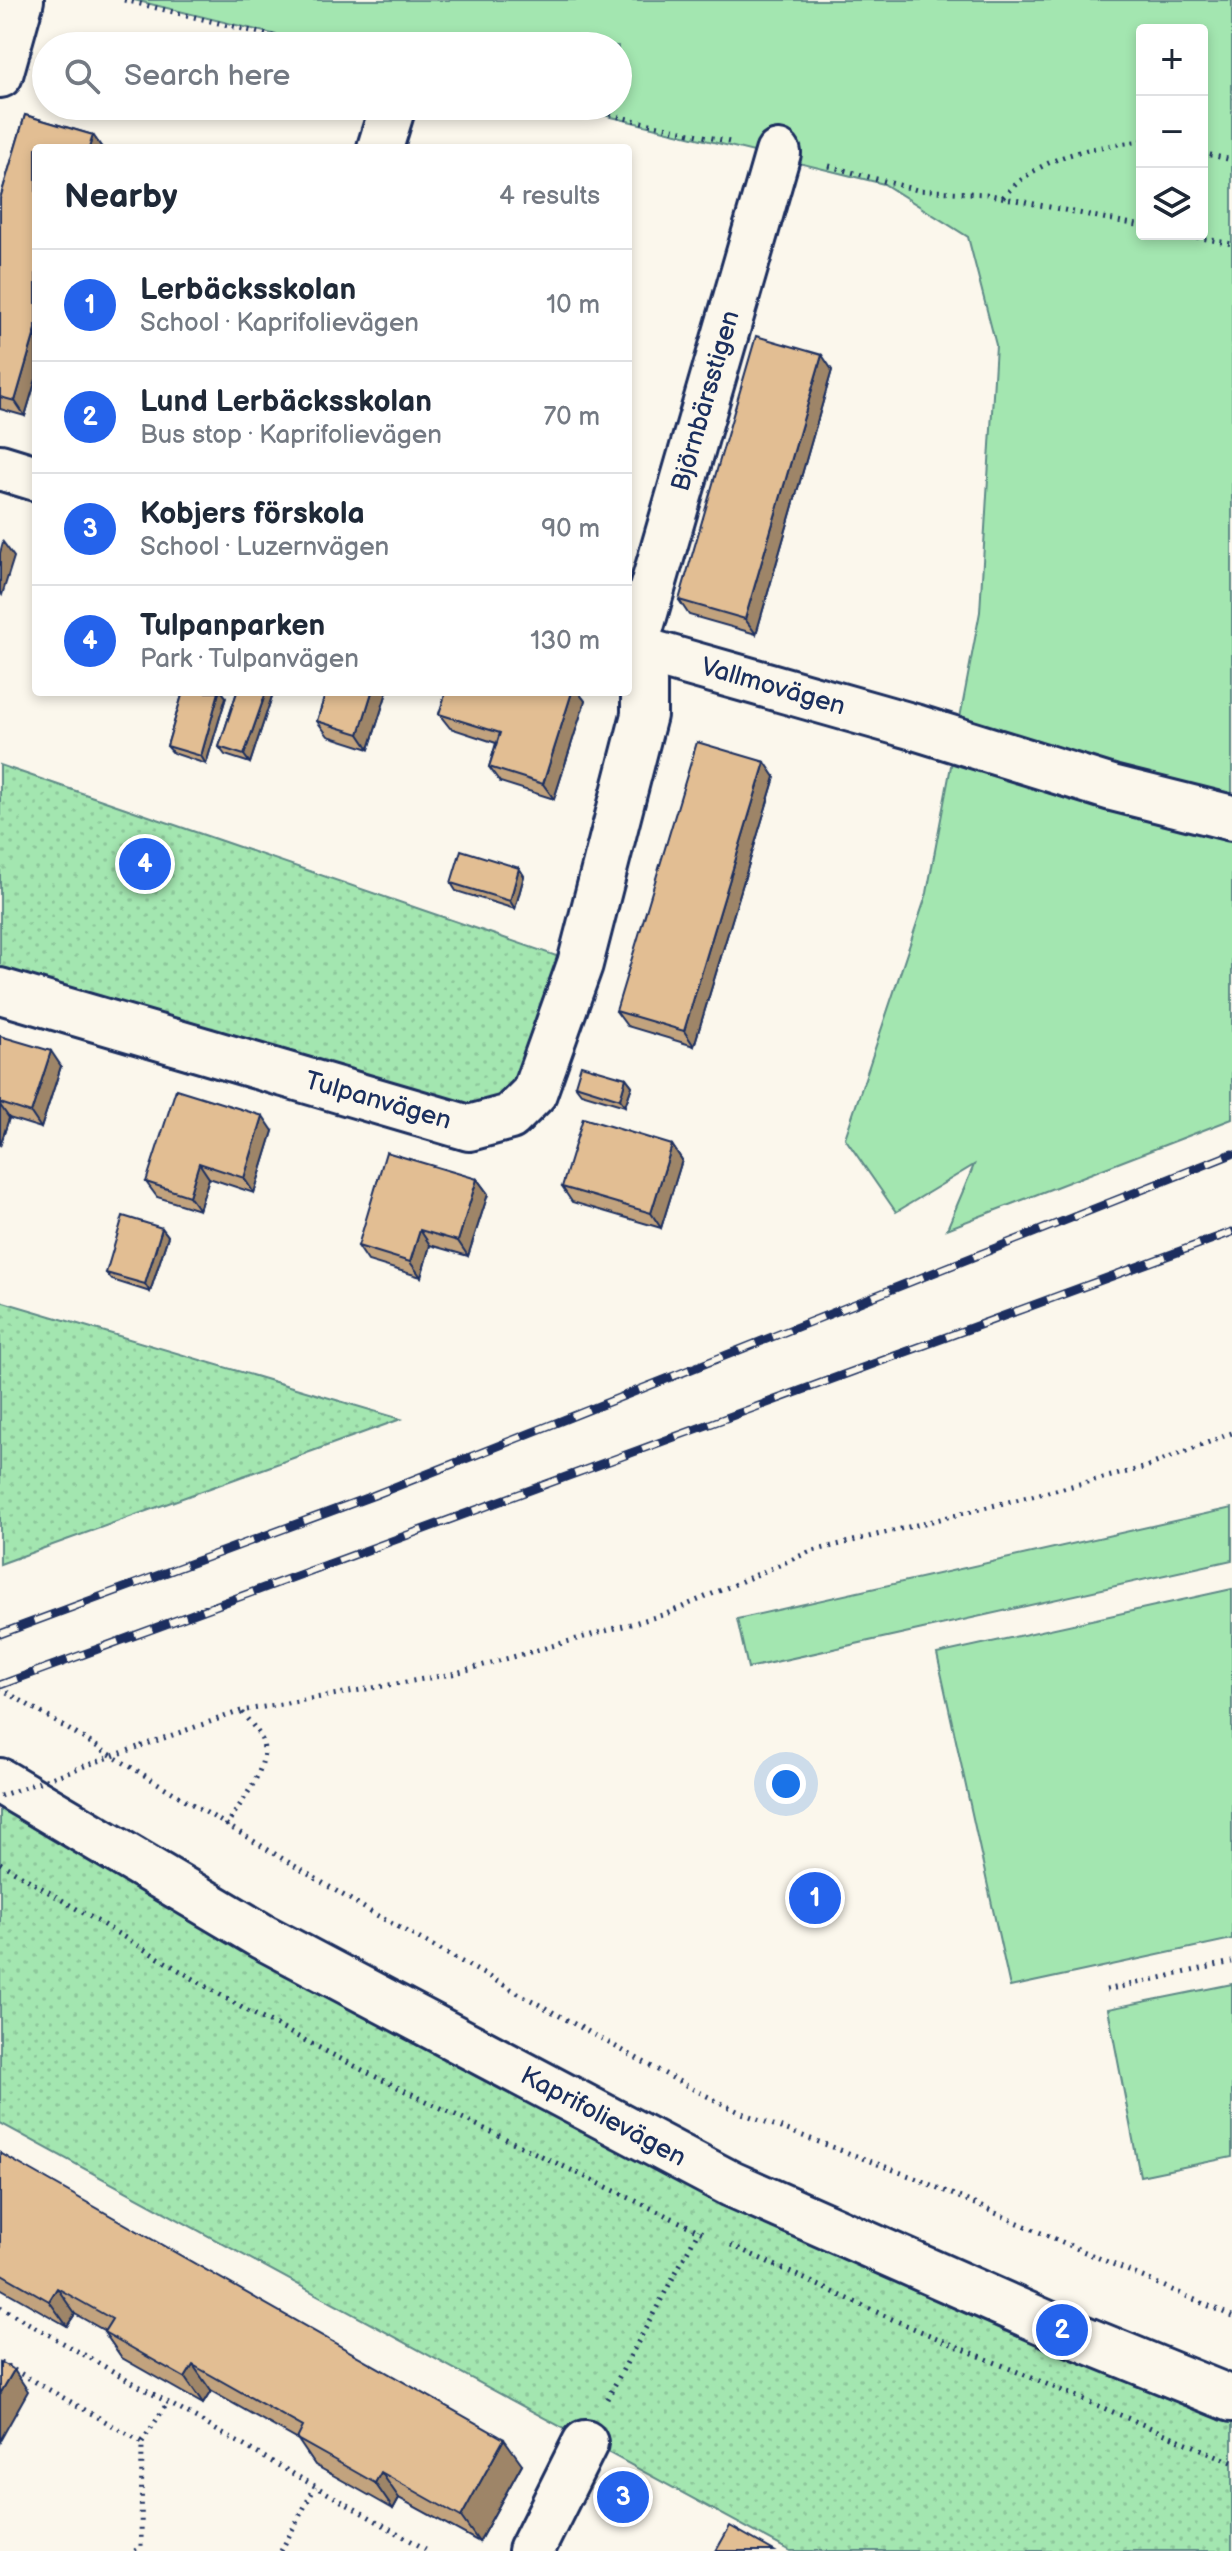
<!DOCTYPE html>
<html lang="en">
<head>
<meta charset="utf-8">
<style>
	body { margin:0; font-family:"Balsamiq Sans",sans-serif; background:#f6f6f7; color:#1f2937 }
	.controls { position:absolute; right:24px; top:24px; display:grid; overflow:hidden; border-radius:8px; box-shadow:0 4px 12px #0003 }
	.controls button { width:72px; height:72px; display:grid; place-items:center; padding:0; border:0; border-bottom:2px solid #e0e1e3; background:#fff; color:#1f2937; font:40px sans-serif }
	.you { position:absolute; left:786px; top:1784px; width:28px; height:28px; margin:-20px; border:6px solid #fff; border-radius:50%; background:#1a73e8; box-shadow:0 0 0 12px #1a73e833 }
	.badge { display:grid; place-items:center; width:52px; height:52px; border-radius:50%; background:#2563eb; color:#fff; font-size:26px; font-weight:700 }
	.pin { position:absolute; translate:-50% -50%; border:4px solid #fff; box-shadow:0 2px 8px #0006 }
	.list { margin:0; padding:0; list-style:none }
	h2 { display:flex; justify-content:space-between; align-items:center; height:104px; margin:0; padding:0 32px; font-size:34px }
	h2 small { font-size:26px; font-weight:400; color:#747a83 }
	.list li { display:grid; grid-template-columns:52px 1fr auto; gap:24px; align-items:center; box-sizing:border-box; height:112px; padding:0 32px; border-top:2px solid #e0e1e3 }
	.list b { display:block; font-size:30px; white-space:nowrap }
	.list p { margin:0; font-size:26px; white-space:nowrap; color:#747a83 }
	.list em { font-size:26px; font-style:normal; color:#747a83 }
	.icon { flex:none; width:44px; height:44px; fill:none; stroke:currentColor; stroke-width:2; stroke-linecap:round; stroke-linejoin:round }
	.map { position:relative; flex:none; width:1232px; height:2551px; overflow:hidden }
	.search { position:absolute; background:#fff; box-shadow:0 4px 12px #0003; left:32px; top:32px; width:600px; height:88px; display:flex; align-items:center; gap:20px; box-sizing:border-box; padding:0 28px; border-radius:44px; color:#747a83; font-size:30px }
	.panel { position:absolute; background:#fff; box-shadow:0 4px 12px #0003; left:32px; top:144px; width:600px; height:552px; border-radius:8px }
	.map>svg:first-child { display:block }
	.green { fill:#a3e6b0; stroke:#5f8a87; stroke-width:2; fill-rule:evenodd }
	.park { fill:url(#park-dots); stroke:#5f8a87; stroke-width:2 }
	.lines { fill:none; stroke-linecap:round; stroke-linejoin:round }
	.minor-casing { stroke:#1b2f5e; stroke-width:50 }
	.major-casing { stroke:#1b2f5e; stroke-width:50 }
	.path { stroke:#1b2f5e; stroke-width:5; stroke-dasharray:2 6; stroke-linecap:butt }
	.minor { stroke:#fbf7ec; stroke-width:44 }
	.major { stroke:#fbf7ec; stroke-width:44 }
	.rail-casing { stroke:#1b2f5e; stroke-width:9 }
	.rail { stroke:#fbf7ec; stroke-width:6; stroke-dasharray:18; stroke-linecap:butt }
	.path-bridge { stroke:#1b2f5e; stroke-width:5; stroke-dasharray:2 6; stroke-linecap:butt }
	.wall { fill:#c2a37e; stroke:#1b2f5e; stroke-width:2 }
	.shaded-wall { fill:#9e8567; stroke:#1b2f5e; stroke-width:2 }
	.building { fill:#e2be93; stroke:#1b2f5e; stroke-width:2 }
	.labels { text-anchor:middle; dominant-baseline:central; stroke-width:7; stroke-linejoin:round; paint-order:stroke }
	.street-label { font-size:26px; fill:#1b2f5e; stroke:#fbf7ec }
</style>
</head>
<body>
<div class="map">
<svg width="1232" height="2551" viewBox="0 0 1232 2551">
	<defs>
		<pattern id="park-dots" width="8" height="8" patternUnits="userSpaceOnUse" patternTransform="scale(2)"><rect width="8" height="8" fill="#a3e6b0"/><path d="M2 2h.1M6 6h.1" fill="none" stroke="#8cc69a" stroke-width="1.8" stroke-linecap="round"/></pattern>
	</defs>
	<rect width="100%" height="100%" fill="#fbf7ec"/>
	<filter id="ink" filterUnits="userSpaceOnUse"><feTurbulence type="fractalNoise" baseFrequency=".0125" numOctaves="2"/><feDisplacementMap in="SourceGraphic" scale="16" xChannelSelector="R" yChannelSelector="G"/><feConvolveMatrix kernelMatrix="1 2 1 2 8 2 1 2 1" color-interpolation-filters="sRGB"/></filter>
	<g filter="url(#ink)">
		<g class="green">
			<path d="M 134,0 L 1232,0 L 1232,1119 L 947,1229 L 974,1165 L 896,1212 L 845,1138 L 927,893 L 980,612 L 996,345 L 968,237 L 884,184 L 567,106 L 618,106 L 618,46 L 322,46 ZM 1142,30 L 1202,30 L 1202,234 L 1142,234 Z"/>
			<polygon points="1232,1508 1232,1560 748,1668 737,1619"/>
			<polygon points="1232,1589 1232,1939 1010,1987 937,1654"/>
			<polygon points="1232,1984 1232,2157 1140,2176 1108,2009"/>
		</g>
		<g class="park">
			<polygon points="0,765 580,964 510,1117 0,991"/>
			<polygon points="0,1301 401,1419 0,1564"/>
			<polygon points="0,1781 263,1937 1232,2399 1232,2551 790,2551 0,2123"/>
		</g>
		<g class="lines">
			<g class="minor-casing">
				<g id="minor">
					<polyline points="0,75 21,0"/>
					<polyline points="380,148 393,106"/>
					<polyline points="0,467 36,478"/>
					<polyline points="628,646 918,728 1112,788 1232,818"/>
					<polyline points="0,991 469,1128 510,1117 534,1093 580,964 644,715 644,682 635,648 778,153"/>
					<polyline points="531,2551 585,2443"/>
				</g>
			</g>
			<g class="major-casing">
				<polyline id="major" points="0,1781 263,1937 731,2184 1062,2330 1232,2399"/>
			</g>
			<g class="path">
				<polyline points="124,0 313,46"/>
				<polyline points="571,106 730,142"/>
				<polyline points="1202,153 1232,160"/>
				<polyline points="829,166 917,190 986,194 1142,226"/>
				<path d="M 1003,197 C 1039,156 1090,147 1142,141"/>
				<polyline points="1181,234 1232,244"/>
				<polyline points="0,1688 371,1912 689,2087 739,2112 915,2178 1232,2316"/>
				<polyline points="141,1746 241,1711 452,1674 666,1614 809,1552 1143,1468 1232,1433"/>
				<path d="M 226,1826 C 239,1804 274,1764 261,1738 C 257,1729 248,1720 241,1712"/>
				<polyline points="0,1863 244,2009 374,2076 703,2233"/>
				<polyline points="1106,1990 1232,1962"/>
				<polyline points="731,2245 894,2320 1232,2462"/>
				<polyline points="0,2307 429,2551"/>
				<polyline points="0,2362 142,2442"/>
				<polyline points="607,2399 699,2230"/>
				<polyline points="135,2551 141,2546 142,2442 168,2402"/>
				<polyline points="281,2551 315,2487"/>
			</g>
			<use href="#minor" class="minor"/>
			<use href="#major" class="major"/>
			<g class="rail-casing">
				<g id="rail">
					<polyline points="0,1634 372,1496 1232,1154"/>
					<polyline points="0,1685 1232,1232"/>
				</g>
			</g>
			<use href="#rail" class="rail"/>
			<polyline class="path-bridge" points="0,1796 141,1746"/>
		</g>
		<g class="wall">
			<polygon points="25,115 93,135 102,148 36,148 36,379 25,416 0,409 0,199"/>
			<polygon points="832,370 756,634 689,615 679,600"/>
			<polygon points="183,692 222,692 226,697 206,764 173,753 167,746"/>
			<polygon points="237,692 273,692 273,693 250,763 225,755 219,747"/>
			<polygon points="316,692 387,692 369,749 328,736 317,721 325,695"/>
			<polygon points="446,692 578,692 585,701 554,799 500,782 489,767 496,743 450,728 439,714"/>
			<polygon points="775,777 694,1046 627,1026 616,1011"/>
			<polygon points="519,868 524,876 515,909 456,891 451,883"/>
			<polygon points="0,1036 61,1066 41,1128 9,1118 0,1146"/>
			<polygon points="626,1078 632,1086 625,1106 581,1093 575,1085"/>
			<polygon points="273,1131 254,1193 209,1178 199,1210 157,1197 146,1182"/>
			<polygon points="672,1145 682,1160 661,1228 572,1202 562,1187"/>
			<polygon points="477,1179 488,1194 468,1256 430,1245 421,1277 368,1261 358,1246"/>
			<polygon points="162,1228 168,1236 150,1292 112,1280 106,1273"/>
			<polygon points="0,2153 522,2464 479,2542 399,2498 393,2509 356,2488 315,2465 298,2440 211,2391 203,2404 122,2358 104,2332 105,2331 75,2314 67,2326 0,2288"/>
		</g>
		<g class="shaded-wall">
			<polygon points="93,135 102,148 89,148"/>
			<polygon points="36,329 36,379 25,416 15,401"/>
			<polygon points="822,355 832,370 756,634 745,619"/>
			<polygon points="3,542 14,557 2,595 0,592 0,553"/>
			<polygon points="219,692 222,692 226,697 206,764 201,756"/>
			<polygon points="266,692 273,693 250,763 244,755"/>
			<polygon points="372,692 387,692 369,749 359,734"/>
			<polygon points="572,692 578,692 585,701 554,799 543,784"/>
			<polygon points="765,762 775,777 694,1046 684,1031"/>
			<polygon points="519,868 524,876 515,909 510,901"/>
			<polygon points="51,1051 61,1066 41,1128 31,1113"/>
			<polygon points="626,1078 632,1086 625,1106 620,1099"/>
			<polygon points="0,1105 9,1118 0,1146"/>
			<polygon points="263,1116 273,1131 254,1193 244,1178"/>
			<polygon points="672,1145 682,1160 661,1228 651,1213"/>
			<polygon points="199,1163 209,1178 199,1210 189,1196"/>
			<polygon points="477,1179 488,1194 468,1256 458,1241"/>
			<polygon points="162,1228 168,1236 150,1292 145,1284"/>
			<polygon points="420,1230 430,1245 421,1277 410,1262"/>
			<polygon points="57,2288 75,2314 67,2326 49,2301"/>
			<polygon points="193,2365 211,2391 203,2404 185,2378"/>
			<polygon points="14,2370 28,2391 0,2441 0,2394"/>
			<polygon points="504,2439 522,2464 479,2542 461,2517"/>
			<polygon points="381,2472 399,2498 393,2509 375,2483"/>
		</g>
		<g class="building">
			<polygon points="25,115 93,135 89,148 36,148 36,329 15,401 0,397 0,199"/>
			<polygon points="756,336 822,355 745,619 679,600"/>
			<polygon points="183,692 219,692 201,756 167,746"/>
			<polygon points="237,692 266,692 244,755 219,747"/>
			<polygon points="326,692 372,692 359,734 317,721"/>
			<polygon points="446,692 572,692 543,784 489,767 500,733 439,714"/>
			<polygon points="697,742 765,762 684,1031 616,1011"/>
			<polygon points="461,850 519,868 510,901 451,883"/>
			<polygon points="0,1036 51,1051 31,1113 0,1103"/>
			<polygon points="581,1065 626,1078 620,1099 575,1085"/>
			<polygon points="176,1089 263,1116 244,1178 199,1163 189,1196 146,1182"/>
			<polygon points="583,1118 672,1145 651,1213 562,1187"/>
			<polygon points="386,1152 477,1179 458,1241 420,1230 410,1262 358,1246"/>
			<polygon points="123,1216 162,1228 145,1284 106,1273"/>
			<polygon points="0,2153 504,2439 461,2517 381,2472 375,2483 338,2462 297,2439 303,2427 193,2365 185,2378 104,2332 112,2319 57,2288 49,2301 0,2273"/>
			<polygon points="0,2362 14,2370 0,2394"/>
			<polygon points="730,2526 774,2551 716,2551"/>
		</g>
	</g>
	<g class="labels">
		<g class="street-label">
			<text transform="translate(706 401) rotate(-74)">Björnbärsstigen</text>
			<text transform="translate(773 687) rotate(16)">Vallmovägen</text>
			<text transform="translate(378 1101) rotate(16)">Tulpanvägen</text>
			<text transform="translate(603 2117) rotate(28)">Kaprifolievägen</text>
		</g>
	</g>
</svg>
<div class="controls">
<button>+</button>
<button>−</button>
<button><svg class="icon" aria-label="layers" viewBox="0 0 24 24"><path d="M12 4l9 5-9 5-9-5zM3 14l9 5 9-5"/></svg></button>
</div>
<div class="you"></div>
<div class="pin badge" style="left:815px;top:1898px">1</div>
<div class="pin badge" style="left:1062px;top:2330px">2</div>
<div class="pin badge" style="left:623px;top:2497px">3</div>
<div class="pin badge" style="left:145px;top:864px">4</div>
<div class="search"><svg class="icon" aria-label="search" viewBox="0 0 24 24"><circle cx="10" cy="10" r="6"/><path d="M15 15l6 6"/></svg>Search here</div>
<section class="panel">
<h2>Nearby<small>4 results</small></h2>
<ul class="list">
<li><span class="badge">1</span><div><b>Lerbäcksskolan</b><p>School · Kaprifolievägen</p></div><em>10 m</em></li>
<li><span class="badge">2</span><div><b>Lund Lerbäcksskolan</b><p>Bus stop · Kaprifolievägen</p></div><em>70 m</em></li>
<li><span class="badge">3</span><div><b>Kobjers förskola</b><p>School · Luzernvägen</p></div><em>90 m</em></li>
<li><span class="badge">4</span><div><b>Tulpanparken</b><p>Park · Tulpanvägen</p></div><em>130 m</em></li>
</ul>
</section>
</div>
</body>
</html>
